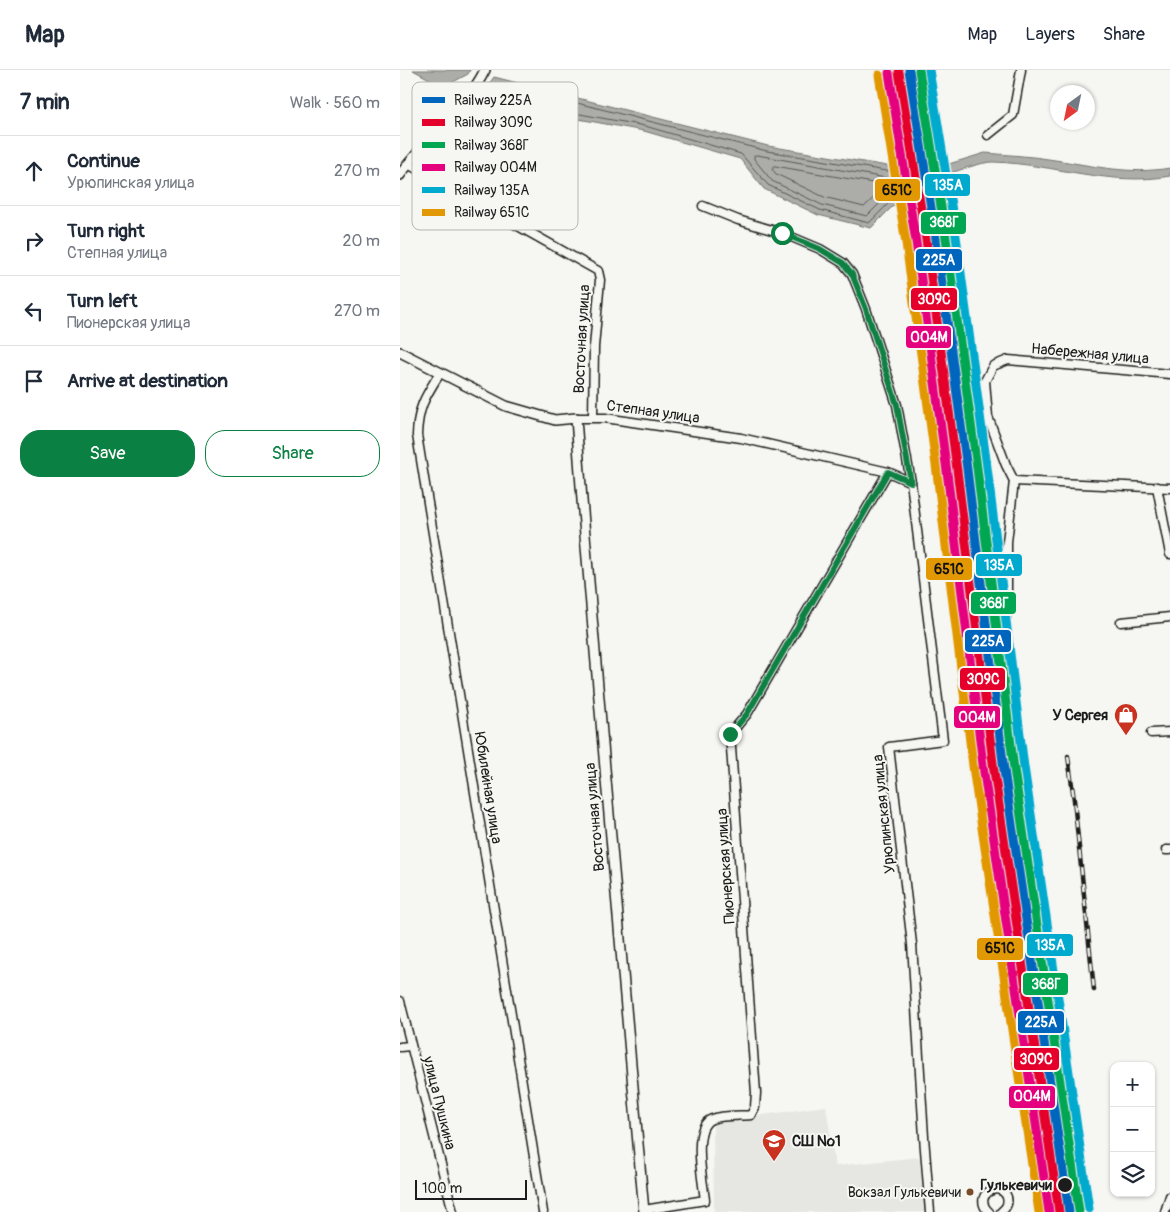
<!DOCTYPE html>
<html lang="en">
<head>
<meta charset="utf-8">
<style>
	body { margin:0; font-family:Pangolin,sans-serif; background:#f6f6f7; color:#1f2937 }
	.controls { position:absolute; right:15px; bottom:15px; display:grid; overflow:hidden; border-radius:10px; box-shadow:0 1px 4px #0004 }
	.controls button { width:45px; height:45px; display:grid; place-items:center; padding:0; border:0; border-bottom:1px solid #e0e1e3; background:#fff; color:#1f2937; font:25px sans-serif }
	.compass { position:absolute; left:650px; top:15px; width:45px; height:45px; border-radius:50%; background:#fff; box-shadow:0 1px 4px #0004; rotate:213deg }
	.scale { position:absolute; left:15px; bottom:12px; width:112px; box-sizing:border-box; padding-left:5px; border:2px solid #1c1c1c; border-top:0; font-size:14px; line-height:18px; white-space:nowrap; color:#1c1c1c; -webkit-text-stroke:4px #f6f6f2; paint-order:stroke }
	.stop { position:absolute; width:15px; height:15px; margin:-11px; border:4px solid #0b8043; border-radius:50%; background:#fff }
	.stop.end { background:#0b8043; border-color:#fff; box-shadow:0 1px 5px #0008 }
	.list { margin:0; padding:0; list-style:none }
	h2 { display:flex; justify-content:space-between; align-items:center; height:65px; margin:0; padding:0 20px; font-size:21px }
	h2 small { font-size:16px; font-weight:400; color:#747a83 }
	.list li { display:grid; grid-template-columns:32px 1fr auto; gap:15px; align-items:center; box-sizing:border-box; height:70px; padding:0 20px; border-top:1px solid #e0e1e3 }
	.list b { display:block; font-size:19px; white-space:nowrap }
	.list p { margin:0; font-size:16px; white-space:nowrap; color:#747a83 }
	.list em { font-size:16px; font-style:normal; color:#747a83 }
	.actions { display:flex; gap:10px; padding:15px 20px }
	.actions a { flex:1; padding:11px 0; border:1px solid #0b8043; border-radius:20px; text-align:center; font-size:18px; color:#0b8043 }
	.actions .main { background:#0b8043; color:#fff }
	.icon { flex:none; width:28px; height:28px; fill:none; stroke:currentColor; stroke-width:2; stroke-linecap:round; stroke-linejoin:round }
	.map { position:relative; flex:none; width:770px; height:1142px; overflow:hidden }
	header { display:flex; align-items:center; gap:30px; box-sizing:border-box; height:70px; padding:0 25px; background:#fff; border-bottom:1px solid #e0e1e3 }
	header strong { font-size:24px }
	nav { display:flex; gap:28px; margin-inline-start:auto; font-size:18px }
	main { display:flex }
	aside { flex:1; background:#fff }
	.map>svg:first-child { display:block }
	.built { fill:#e6e6e2 }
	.water { fill:#acaca9; stroke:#727271 }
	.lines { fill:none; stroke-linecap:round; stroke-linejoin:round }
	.shore { stroke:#565654; stroke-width:1 }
	.minor-casing { stroke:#1c1c1c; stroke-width:11 }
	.tertiary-casing { stroke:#1c1c1c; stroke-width:12 }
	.minor { stroke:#f6f6f2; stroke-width:8 }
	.tertiary { stroke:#f6f6f2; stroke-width:9 }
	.rail-casing { stroke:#1c1c1c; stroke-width:4.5 }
	.rail { stroke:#f6f6f2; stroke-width:2.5; stroke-dasharray:8; stroke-linecap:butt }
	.rail-1-casing { stroke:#f6f6f2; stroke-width:12 }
	.rail-2-casing { stroke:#f6f6f2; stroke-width:12 }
	.rail-3-casing { stroke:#f6f6f2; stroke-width:12 }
	.rail-4-casing { stroke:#f6f6f2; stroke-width:12 }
	.rail-5-casing { stroke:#f6f6f2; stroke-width:12 }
	.rail-6-casing { stroke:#f6f6f2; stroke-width:12 }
	.rail-1 { stroke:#0065bd; stroke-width:9 }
	.rail-2 { stroke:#e4002b; stroke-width:9 }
	.rail-3 { stroke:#00a651; stroke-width:9 }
	.rail-4 { stroke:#e5007d; stroke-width:9 }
	.rail-5 { stroke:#00a9ce; stroke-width:9 }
	.rail-6 { stroke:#e19803; stroke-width:9 }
	.route { stroke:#0b8043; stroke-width:6 }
	.stop-dot { fill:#1c1c1c; stroke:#f6f6f2; stroke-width:2 }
	.bus-dot { fill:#7a4b2a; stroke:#f6f6f2; stroke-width:2 }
	.labels { text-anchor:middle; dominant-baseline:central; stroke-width:4; stroke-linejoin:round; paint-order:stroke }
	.bus-label { font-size:14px; fill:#1c1c1c; stroke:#f6f6f2; text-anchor:end }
	.street-label { font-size:15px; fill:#1c1c1c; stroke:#f6f6f2 }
	.poi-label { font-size:15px; font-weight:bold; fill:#1c1c1c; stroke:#f6f6f2; text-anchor:end }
	.stop-label { font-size:15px; font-weight:bold; fill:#1c1c1c; stroke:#f6f6f2; text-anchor:end }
	.key { fill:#f6f6f2; stroke:#b5b5b2; stroke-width:1 }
	.key-label { font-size:14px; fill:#1c1c1c }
	.line-badge { stroke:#f6f6f2; stroke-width:2 }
	.badge-label { font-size:14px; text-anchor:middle; font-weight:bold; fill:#fff }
	.pale-badge-label { font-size:14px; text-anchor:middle; font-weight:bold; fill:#111 }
</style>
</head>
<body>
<header>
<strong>Map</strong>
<nav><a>Map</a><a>Layers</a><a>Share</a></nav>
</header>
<main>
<aside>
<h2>7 min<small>Walk · 560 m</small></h2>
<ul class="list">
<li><svg class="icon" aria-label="ahead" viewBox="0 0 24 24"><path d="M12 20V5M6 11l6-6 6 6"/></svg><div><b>Continue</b><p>Урюпинская улица</p></div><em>270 m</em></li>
<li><svg class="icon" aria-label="right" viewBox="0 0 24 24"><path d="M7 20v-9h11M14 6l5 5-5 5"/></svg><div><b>Turn right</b><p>Степная улица</p></div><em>20 m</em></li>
<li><svg class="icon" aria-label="left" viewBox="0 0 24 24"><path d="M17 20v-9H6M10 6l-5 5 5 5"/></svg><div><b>Turn left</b><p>Пионерская улица</p></div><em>270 m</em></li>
<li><svg class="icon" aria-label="arrive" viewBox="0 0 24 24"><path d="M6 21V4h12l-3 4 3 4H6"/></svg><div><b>Arrive at destination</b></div></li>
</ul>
<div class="actions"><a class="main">Save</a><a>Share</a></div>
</aside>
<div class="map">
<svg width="770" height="1142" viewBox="0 0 770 1142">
	<rect width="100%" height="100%" fill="#f6f6f2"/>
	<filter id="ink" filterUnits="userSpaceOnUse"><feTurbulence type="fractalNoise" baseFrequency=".02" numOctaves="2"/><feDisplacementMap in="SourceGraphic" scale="10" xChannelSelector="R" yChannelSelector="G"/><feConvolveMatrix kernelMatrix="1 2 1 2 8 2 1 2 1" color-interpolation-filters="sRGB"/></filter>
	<g filter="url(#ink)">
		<polygon class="built" points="426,1036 435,1096 519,1087 525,1142 314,1142 313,1052"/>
		<g class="water">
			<polygon points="13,0 70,0 68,4 44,17"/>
			<polygon points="94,7 368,76 499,98 500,129 471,158 418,145 364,119 340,89 244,61 140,42 88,15"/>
			<path d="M 585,83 C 608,85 632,86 655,90 C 695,96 729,105 770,98 L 770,106 C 712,117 653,94 594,92 C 583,91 552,103 539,107 L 539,97 Z"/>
		</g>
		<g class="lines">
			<g class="shore">
				<polygon points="114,17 367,81 492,102 494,104 495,127 469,153 420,140 368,115 341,84 245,56 142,37 112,22 111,19"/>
				<polygon points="357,85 486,108 488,110 489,124 467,146 422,135 372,111 354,89 354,86"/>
				<polygon points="375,96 479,114 481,121 464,137 424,127 376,104 372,99"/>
			</g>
			<g class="minor-casing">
				<g id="minor">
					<polyline points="588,65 613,45 621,0"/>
					<polyline points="8,94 198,201 200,210 194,277 193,347"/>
					<polyline points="303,136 338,150 382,163 420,179 443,193 452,204 466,239 497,335 511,412 543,670 489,677 512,874 524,1067 530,1142"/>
					<path d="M 40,303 C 25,327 18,337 17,365 L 143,1142"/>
					<polyline points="176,348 205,348 341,368 488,402 511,412"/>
					<polyline points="614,411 770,418"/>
					<polyline points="757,417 770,484"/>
					<polyline points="721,552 770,547"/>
					<polyline points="601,598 607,540 607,472 614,411 606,395 588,347 585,311 593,296 608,290 770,304"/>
					<polyline points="751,663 770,662"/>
					<polyline points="766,780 770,780"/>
					<polyline points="0,931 53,1142"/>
					<polyline points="0,977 10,976"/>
					<path d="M 244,1140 L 305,1130 C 303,1112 291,1056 312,1049 C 322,1045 340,1046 351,1045 L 355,1037 L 356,1023 L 330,664 L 347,644 L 488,402"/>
					<path d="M 589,1142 C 571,1126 600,1109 607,1127 C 609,1134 606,1138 601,1142"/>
					<polyline points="765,1142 770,1126"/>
				</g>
			</g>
			<g class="tertiary-casing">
				<g id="tertiary">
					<path d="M 0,105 C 26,68 65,40 85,0"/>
					<polyline points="0,282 106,336 155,350 176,348 182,430 206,710 244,1142"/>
				</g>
			</g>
			<use href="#minor" class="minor"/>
			<use href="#tertiary" class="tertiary"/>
			<g class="rail-casing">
				<polyline id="rail" points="668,686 674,730 694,920"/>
			</g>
			<use href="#rail" class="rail"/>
			<g class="rail-1-casing">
				<polyline id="rail-1" points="509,0 536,169 567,399 604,700 669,1142"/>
			</g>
			<g class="rail-2-casing">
				<polyline id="rail-2" points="499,2 526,170 557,400 594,701 659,1142"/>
			</g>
			<g class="rail-3-casing">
				<polyline id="rail-3" points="519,0 546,168 577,398 614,699 679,1141"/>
			</g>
			<g class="rail-4-casing">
				<polyline id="rail-4" points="489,3 516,172 547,402 584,703 649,1142"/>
			</g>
			<g class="rail-5-casing">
				<polyline id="rail-5" points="529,0 556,166 587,397 624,697 689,1139"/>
			</g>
			<g class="rail-6-casing">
				<polyline id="rail-6" points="479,5 506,173 537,403 574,704 639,1142"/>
			</g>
			<use href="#rail-1" class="rail-1"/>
			<use href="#rail-2" class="rail-2"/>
			<use href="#rail-3" class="rail-3"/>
			<use href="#rail-4" class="rail-4"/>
			<use href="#rail-5" class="rail-5"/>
			<use href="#rail-6" class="rail-6"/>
		</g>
	</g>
	<g class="lines" filter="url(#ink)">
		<polyline class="route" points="330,664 347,644 488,402 511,412 497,335 466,239 452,204 443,193 420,179 382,163"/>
	</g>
	<defs>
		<g id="shop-pin" transform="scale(1.25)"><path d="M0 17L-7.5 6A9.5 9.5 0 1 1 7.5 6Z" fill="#c8321e" stroke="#f6f6f2"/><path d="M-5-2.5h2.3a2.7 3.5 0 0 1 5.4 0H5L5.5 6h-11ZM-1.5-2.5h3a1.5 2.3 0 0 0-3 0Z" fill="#fff"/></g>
		<g id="school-pin" transform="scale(1.25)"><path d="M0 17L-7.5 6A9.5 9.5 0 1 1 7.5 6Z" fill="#c8321e" stroke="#f6f6f2"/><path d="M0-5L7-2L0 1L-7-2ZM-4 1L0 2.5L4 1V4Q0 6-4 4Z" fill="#fff"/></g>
	</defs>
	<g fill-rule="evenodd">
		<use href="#shop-pin" x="726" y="645"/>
		<use href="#school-pin" x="374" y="1071"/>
	</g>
	<circle class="stop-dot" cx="665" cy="1115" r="8"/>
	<circle class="bus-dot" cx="570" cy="1122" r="4.5"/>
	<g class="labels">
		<g class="bus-label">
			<text x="561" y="1122">Вокзал Гулькевичи</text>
		</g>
		<g class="street-label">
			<text transform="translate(182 269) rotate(-87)">Восточная улица</text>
			<text transform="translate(690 284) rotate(5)">Набережная улица</text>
			<text transform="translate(253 342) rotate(8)">Степная улица</text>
			<text transform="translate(88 718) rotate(81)">Юбилейная улица</text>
			<text transform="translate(484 744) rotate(-96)">Урюпинская улица</text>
			<text transform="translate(195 747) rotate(-95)">Восточная улица</text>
			<text transform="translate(326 796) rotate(-94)">Пионерская улица</text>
			<text transform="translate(39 1033) rotate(76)">улица Пушкина</text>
		</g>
		<g class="poi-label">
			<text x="708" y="645">У Сергея</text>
			<text x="392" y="1071" text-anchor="start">СШ №1</text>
		</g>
		<g class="stop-label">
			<text x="652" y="1115">Гулькевичи</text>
		</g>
	</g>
	<rect x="12" y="12" width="166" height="148" rx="8" class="key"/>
	<rect x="22" y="27" width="23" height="6" fill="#0065bd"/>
	<rect x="22" y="49" width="23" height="7" fill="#e4002b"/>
	<rect x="22" y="72" width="23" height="6" fill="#00a651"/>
	<rect x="22" y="94" width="23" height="7" fill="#e5007d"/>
	<rect x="22" y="117" width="23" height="6" fill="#00a9ce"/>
	<rect x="22" y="139" width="23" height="7" fill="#e19803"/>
	<g class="key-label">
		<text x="54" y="35">Railway 225А</text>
		<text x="54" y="57">Railway 309С</text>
		<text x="54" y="80">Railway 368Г</text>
		<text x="54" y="102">Railway 004М</text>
		<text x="54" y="125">Railway 135А</text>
		<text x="54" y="147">Railway 651С</text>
	</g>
	<g class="line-badge">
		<rect x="524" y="103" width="47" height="24" rx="5" fill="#00a9ce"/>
		<rect x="474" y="108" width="47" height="24" rx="5" fill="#e19803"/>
		<rect x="520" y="141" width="47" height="24" rx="5" fill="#00a651"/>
		<rect x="515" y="178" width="48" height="24" rx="5" fill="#0065bd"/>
		<rect x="510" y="217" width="48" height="24" rx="5" fill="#e4002b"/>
		<rect x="505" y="255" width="47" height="24" rx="5" fill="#e5007d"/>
		<rect x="575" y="483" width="48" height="24" rx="5" fill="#00a9ce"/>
		<rect x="525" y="487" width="48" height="24" rx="5" fill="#e19803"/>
		<rect x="570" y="521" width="47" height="24" rx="5" fill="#00a651"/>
		<rect x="564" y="559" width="48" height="24" rx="5" fill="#0065bd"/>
		<rect x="559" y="597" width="47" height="24" rx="5" fill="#e4002b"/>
		<rect x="553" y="635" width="48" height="24" rx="5" fill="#e5007d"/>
		<rect x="626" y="863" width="48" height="24" rx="5" fill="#00a9ce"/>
		<rect x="576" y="867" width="48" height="24" rx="5" fill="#e19803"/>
		<rect x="622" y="902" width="47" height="24" rx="5" fill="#00a651"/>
		<rect x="617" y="940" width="48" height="24" rx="5" fill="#0065bd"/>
		<rect x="613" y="977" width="47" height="24" rx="5" fill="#e4002b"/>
		<rect x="608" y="1015" width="48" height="24" rx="5" fill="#e5007d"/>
	</g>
	<g class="badge-label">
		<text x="548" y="120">135А</text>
		<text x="544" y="157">368Г</text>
		<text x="539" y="195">225А</text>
		<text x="534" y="234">309С</text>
		<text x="529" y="272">004М</text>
		<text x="599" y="500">135А</text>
		<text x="594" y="538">368Г</text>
		<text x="588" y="576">225А</text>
		<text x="583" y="614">309С</text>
		<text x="577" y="652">004М</text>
		<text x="650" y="880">135А</text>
		<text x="646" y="919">368Г</text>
		<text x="641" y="957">225А</text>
		<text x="636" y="994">309С</text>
		<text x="632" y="1031">004М</text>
	</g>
	<g class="pale-badge-label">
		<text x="497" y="125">651С</text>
		<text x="549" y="504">651С</text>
		<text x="600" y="883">651С</text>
	</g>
</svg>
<div class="controls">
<button>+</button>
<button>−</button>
<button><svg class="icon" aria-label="layers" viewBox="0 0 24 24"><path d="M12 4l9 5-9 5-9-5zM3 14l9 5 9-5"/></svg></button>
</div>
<svg class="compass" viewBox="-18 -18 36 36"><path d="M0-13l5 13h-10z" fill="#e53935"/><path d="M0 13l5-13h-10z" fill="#747a83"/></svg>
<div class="scale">100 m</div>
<div class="stop" style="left:382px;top:163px"></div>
<div class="stop end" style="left:330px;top:664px"></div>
</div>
</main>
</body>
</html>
